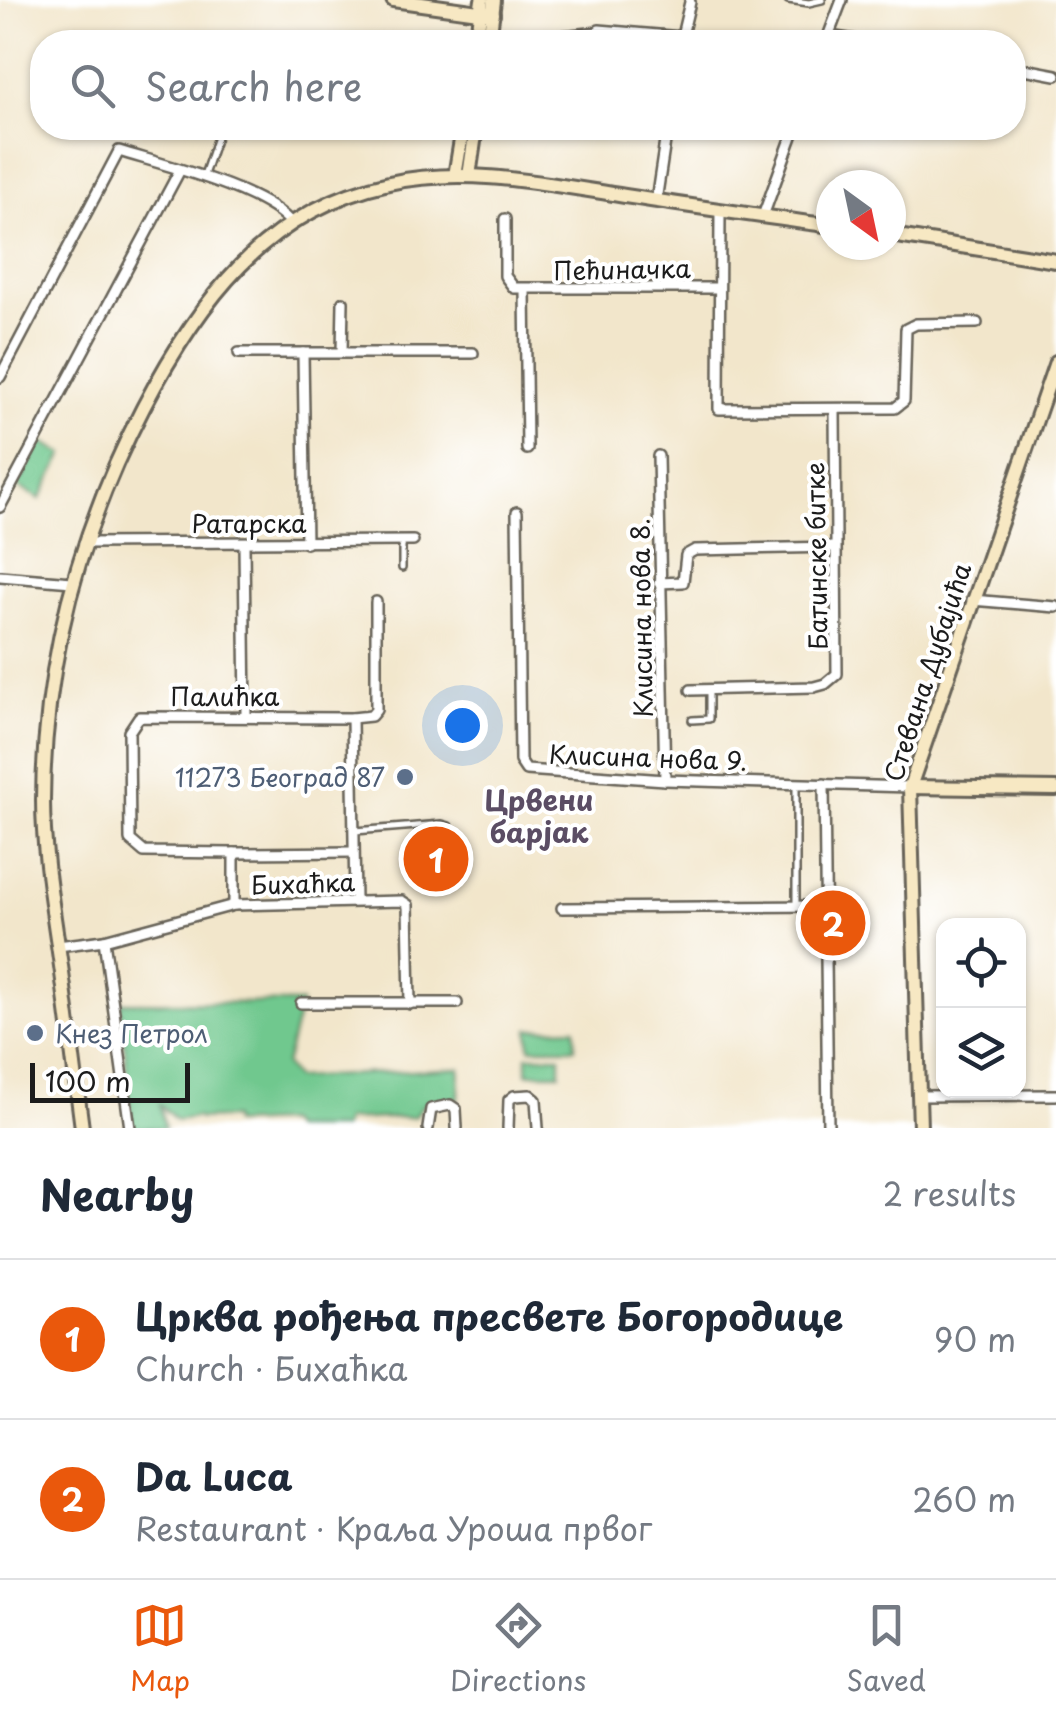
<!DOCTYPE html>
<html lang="en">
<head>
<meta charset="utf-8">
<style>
	body { margin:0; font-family:"Playpen Sans",sans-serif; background:#f2f2f3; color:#1f2937 }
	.controls { position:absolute; right:30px; bottom:30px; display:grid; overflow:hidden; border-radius:20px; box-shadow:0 2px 8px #0004 }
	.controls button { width:90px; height:90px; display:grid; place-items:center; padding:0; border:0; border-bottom:2px solid #e0e1e3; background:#fff; color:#1f2937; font:50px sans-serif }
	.compass { position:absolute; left:816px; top:170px; width:90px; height:90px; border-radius:50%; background:#fff; box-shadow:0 2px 8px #0004; rotate:147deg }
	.scale { position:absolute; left:30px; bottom:25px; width:160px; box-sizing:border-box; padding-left:10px; border:5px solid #1c1c1c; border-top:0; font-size:28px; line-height:35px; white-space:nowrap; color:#1c1c1c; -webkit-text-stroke:8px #fff; paint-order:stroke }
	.you { position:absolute; left:462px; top:725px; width:35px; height:35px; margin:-25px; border:8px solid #fff; border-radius:50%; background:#1a73e8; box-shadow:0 0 0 15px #1a73e833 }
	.badge { display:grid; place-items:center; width:65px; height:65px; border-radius:50%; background:#ea580c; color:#fff; font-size:32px; font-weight:700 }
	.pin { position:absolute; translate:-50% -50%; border:5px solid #fff; box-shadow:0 2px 10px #0006 }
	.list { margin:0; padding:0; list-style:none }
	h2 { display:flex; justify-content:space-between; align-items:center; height:130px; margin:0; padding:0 40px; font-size:42px }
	h2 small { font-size:32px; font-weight:400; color:#747a83 }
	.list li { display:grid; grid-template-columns:65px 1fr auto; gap:30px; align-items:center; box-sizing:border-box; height:160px; padding:0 40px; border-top:2px solid #e0e1e3 }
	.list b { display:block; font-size:38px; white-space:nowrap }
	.list p { margin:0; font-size:32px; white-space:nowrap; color:#747a83 }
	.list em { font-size:32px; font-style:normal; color:#747a83 }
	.icon { flex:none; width:55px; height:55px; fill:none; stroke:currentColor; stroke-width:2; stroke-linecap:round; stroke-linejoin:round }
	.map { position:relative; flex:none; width:1056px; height:1128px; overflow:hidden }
	.search { position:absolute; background:#fff; box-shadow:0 2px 8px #0004; left:30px; right:30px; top:30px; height:110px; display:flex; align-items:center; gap:25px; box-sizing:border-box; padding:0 35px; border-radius:40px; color:#747a83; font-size:38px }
	.sheet { height:450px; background:#fff }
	nav { display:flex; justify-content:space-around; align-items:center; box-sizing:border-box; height:140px; border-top:2px solid #e0e1e3; background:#fff; font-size:28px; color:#747a83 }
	nav a { display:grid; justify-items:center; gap:5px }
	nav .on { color:#ea580c }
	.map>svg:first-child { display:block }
	.green { fill:#6fc88e; stroke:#467255; stroke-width:2.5 }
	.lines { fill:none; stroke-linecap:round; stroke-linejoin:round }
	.lane-casing { stroke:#676359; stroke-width:10 }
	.street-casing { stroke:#676359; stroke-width:14 }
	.secondary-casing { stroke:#676359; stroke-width:18 }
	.lane { stroke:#fff; stroke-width:5 }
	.street { stroke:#fff; stroke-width:9 }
	.secondary { stroke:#f7e8c3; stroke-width:12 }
	.service-dot { fill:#5c6f8a; stroke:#fff; stroke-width:4 }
	.labels { text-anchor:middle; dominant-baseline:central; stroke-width:8; stroke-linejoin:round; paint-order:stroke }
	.street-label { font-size:25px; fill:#1c1c1c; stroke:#fff }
	.service-label { font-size:25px; fill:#4e5e75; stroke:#fff; text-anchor:end }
	.neighbourhood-label { font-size:28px; font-weight:bold; fill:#5b4d64; stroke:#fff }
</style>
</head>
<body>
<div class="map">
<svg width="1056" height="1128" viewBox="0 0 1056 1128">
	<rect width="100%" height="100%" fill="#fff"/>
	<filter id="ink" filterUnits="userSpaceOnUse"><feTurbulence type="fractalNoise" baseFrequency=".01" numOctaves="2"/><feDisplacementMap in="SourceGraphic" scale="20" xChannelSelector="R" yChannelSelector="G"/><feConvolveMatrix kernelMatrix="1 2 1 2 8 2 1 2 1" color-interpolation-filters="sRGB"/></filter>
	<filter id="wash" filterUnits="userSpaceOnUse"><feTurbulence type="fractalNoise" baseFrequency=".0048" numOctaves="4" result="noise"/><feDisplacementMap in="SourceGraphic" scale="40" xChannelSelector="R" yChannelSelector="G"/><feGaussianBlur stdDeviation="2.25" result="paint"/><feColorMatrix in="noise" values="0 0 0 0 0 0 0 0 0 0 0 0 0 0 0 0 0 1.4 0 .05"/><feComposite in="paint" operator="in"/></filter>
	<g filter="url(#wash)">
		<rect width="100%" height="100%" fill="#f2e6cb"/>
		<g class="green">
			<polygon points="41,441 64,454 40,499 17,486"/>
			<polygon points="120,1002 301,1003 285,1065 295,1078 460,1068 459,1098 423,1105 414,1117 345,1120 343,1128 292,1128 286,1122 233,1124 232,1118 198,1119 197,1117 176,1120 160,1105 165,1128 132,1128"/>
			<polygon points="575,1028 575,1048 530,1048 529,1029"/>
			<rect x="527" y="1056" width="33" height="17"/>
		</g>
	</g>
	<g filter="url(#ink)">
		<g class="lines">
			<g class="lane-casing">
				<g id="lane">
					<polyline points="788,0 809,3 822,0"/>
					<polyline points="524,38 599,30"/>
					<polyline points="204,175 220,128"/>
					<polyline points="402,541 402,568"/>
					<polyline points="692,720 709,719 709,689"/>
					<polyline points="355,831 442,824 449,826 461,850"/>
					<polyline points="796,906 796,784"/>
				</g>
			</g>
			<g class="street-casing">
				<g id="street">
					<polyline points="599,30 682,37"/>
					<polyline points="829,36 869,42"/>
					<polyline points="681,40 690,2"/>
					<polyline points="826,42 842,0"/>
					<polyline points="1014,67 1056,75"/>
					<polyline points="656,201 667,128"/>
					<polyline points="720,210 719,409 895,408 904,401 906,329 916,324 977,323"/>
					<polyline points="763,216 795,128"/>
					<polyline points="505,219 505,276 514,288 719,288"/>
					<polyline points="525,290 527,449"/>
					<polyline points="342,352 343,302"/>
					<polyline points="239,353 303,353"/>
					<path d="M 0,377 L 119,151 C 164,165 264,189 292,224"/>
					<polyline points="658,456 665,780"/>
					<polyline points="0,507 180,170"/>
					<polyline points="517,512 520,761 526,770 665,780 910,787"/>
					<polyline points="84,543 413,541"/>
					<polyline points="306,543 303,353 473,353"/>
					<polyline points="244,544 246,715"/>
					<polyline points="0,576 72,582"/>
					<polyline points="659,583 683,582 686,555 695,550 835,547"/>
					<polyline points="972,600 1056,607"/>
					<polyline points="691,690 814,687 825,684 837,674 835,409"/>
					<polyline points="352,718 371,716 376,710 376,602"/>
					<polyline points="824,784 828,1128"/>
					<polyline points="234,853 354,852"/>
					<polyline points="234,905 234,853 144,852 130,840 129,732 139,717 352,718 355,901"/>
					<polyline points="562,908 825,906"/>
					<polyline points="104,940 234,905 402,901 408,905 410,1004"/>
					<polyline points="58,946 104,940 130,1128"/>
					<polyline points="301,1003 457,1003"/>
					<polyline points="919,1096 1056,1095"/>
					<polyline points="428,1128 431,1109 450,1105 456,1109 457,1128"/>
					<polyline points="508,1128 509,1100 514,1096 530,1095 536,1100 538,1128"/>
				</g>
			</g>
			<g class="secondary-casing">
				<g id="secondary">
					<polyline points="393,0 493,14"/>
					<polyline points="476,42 482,0"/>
					<polyline points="489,42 494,0"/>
					<polyline points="455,176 463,128"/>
					<polyline points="469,176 476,128"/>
					<polyline points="891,235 1056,261"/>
					<polyline points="910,787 1056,789"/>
					<path d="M 82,1128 C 74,1067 67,1006 58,945 C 51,897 43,848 43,800 C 44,661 79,531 143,408 C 198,302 265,210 389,183 C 467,166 548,184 625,196 C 694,207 763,216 831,226"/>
					<polyline points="920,1128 910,787 1056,362"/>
				</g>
			</g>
			<use href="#lane" class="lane"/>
			<use href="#street" class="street"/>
			<use href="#secondary" class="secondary"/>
		</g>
	</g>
	<g class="service-dot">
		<circle cx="405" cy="777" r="10"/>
		<circle cx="35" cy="1033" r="10"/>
	</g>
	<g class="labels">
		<g class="street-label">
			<text transform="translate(622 269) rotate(-1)">Пећиначка</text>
			<text x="249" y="523">Ратарска</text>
			<text transform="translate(816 556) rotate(-91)">Батинске битке</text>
			<text transform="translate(641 618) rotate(-91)">Клисина нова 8.</text>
			<text transform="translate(927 672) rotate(-72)">Стевана Дубајића</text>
			<text x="225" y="696">Палићка</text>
			<text transform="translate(648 757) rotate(2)">Клисина нова 9.</text>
			<text transform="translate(303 883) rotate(-2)">Бихаћка</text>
		</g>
		<g class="service-label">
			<text x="385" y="777">11273 Београд 87</text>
			<text x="55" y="1033" text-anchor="start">Кнез Петрол</text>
		</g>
		<g class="neighbourhood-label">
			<text x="539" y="799">Црвени<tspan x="539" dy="32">барјак</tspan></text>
		</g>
	</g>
</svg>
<div class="controls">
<button><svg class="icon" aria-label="locate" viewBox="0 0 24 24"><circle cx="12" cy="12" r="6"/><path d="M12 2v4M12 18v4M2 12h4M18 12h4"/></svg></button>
<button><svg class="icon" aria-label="layers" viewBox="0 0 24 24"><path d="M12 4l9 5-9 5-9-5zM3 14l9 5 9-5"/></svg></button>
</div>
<svg class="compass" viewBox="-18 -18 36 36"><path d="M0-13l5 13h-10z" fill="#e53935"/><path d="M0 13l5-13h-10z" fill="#747a83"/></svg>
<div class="scale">100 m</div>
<div class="you"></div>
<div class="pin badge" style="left:436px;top:859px">1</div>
<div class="pin badge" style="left:833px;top:923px">2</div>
<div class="search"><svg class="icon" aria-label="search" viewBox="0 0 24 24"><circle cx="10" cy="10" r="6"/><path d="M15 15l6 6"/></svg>Search here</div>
</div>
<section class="sheet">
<h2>Nearby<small>2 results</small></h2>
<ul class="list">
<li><span class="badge">1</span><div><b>Црква рођења пресвете Богородице</b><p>Church · Бихаћка</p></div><em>90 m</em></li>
<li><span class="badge">2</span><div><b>Da Luca</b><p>Restaurant · Краља Уроша првог</p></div><em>260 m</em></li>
</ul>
</section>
<nav>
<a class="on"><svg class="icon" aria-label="map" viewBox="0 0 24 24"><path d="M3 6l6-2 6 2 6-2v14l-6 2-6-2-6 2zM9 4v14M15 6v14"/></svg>Map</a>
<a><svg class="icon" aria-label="directions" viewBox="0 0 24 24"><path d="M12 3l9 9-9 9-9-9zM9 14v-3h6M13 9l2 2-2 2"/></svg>Directions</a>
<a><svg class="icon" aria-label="saved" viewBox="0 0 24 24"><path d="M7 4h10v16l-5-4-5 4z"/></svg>Saved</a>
</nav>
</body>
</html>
